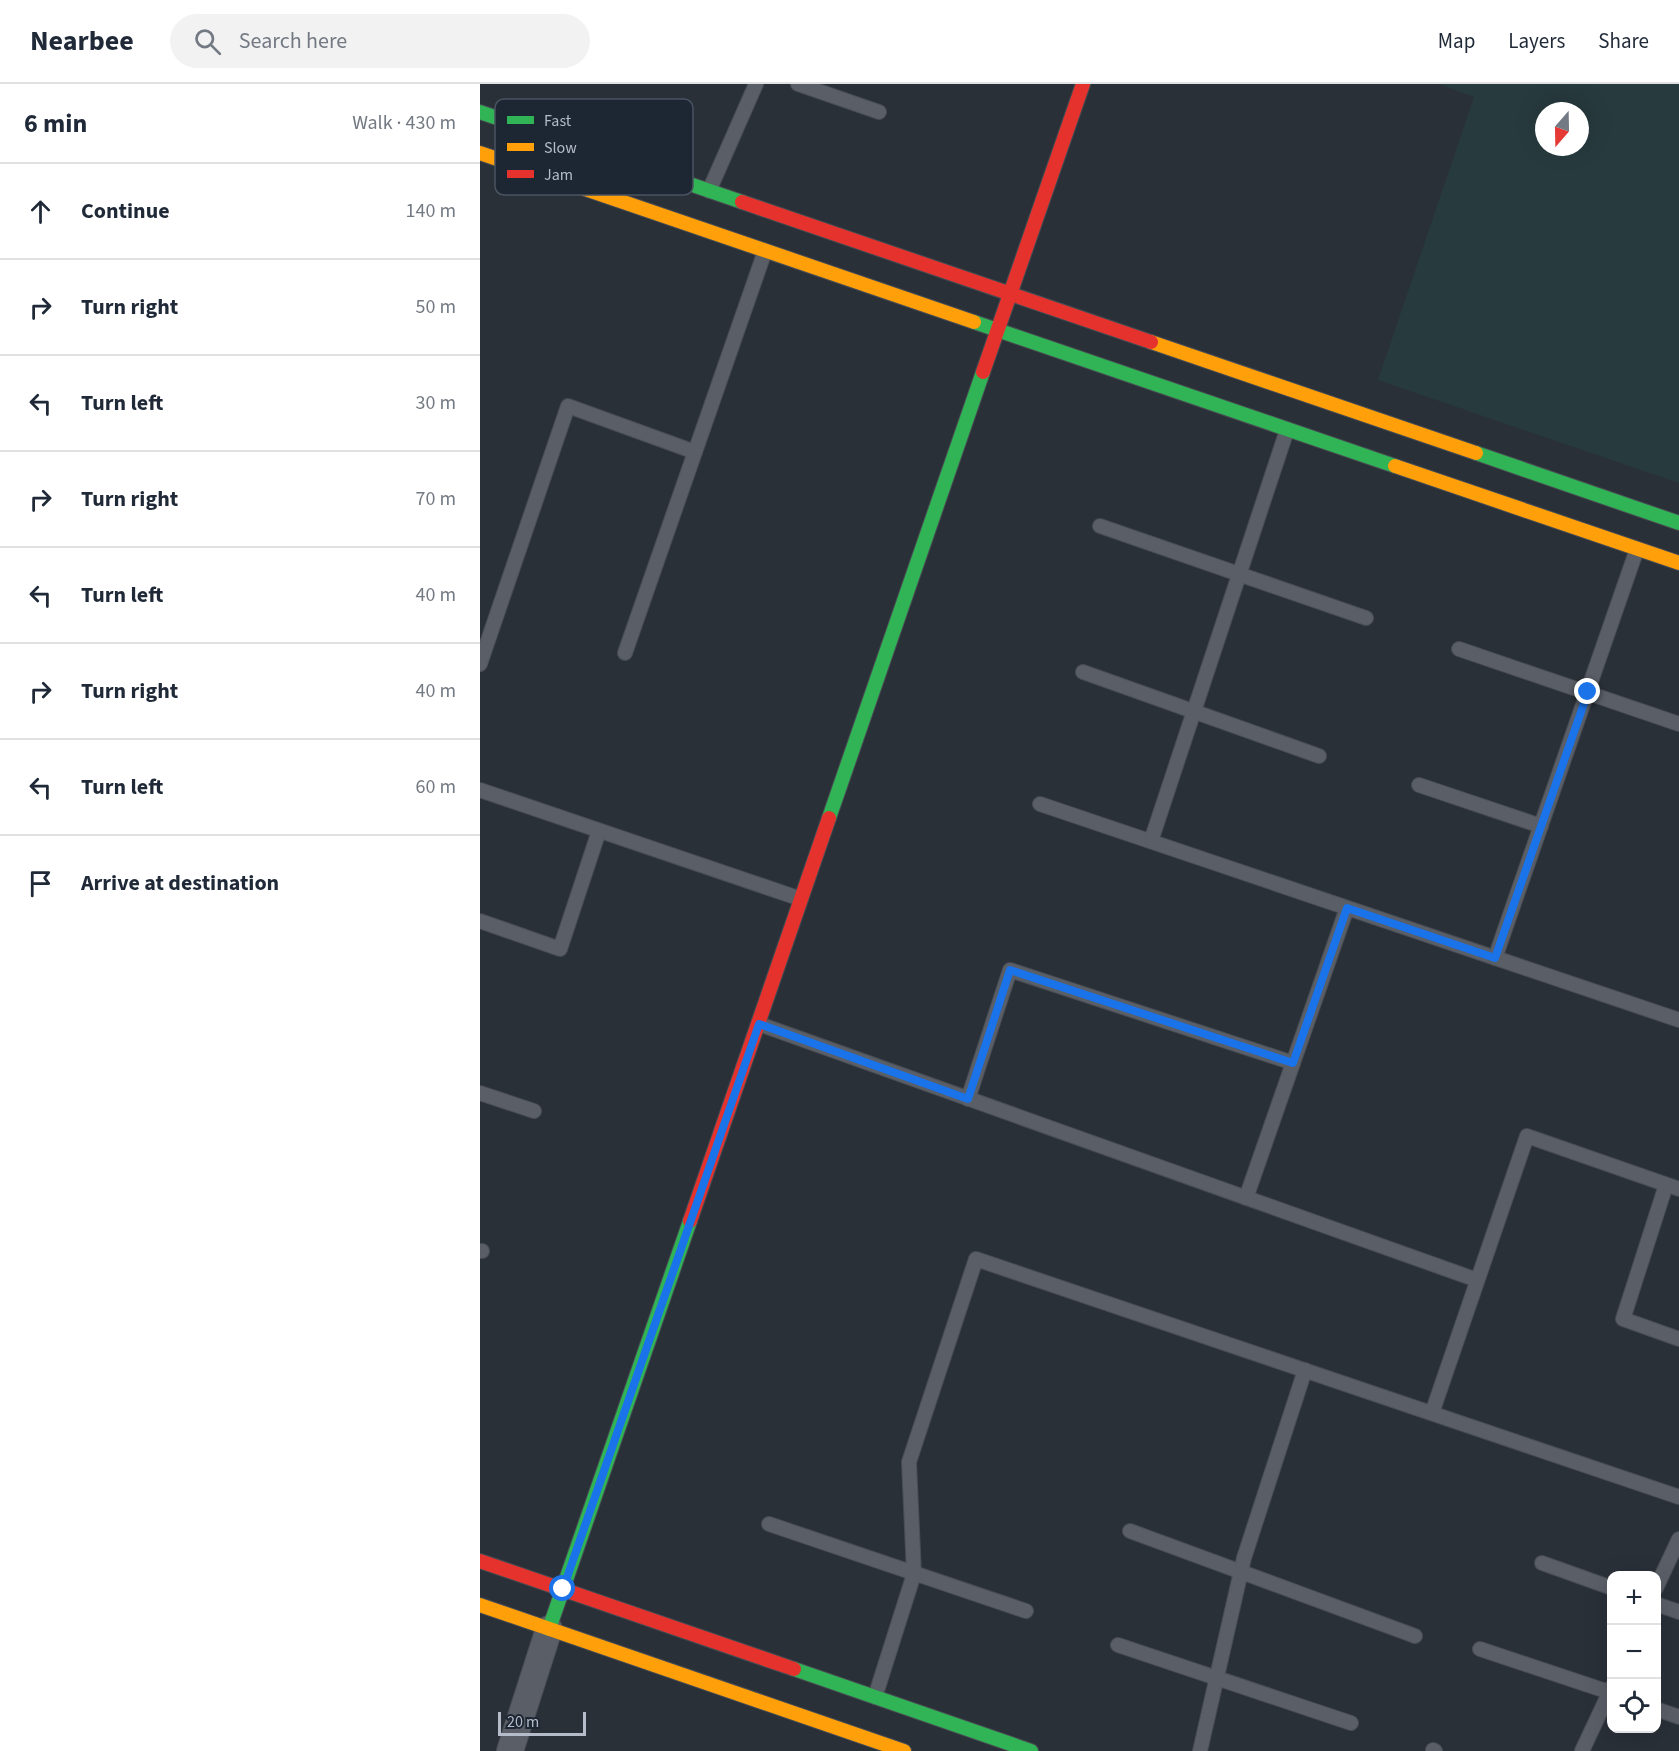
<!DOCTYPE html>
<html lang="en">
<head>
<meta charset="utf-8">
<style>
	body { margin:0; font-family:"Source Sans 3",sans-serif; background:#f2f2f3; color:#1f2937 }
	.controls { position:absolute; right:18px; bottom:18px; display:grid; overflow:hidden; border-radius:12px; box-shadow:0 6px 24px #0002 }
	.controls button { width:54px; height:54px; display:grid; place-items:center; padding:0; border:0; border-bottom:2px solid #e0e1e3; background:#fff; color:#1f2937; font:30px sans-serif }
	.compass { position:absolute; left:1055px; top:18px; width:54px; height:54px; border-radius:50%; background:#fff; box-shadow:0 6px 24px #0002; rotate:200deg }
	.scale { position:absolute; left:18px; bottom:15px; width:88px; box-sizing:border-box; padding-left:6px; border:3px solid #b4bcc9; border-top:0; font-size:16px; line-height:21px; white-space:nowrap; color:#b4bcc9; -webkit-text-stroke:4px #1d2633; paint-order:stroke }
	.stop { position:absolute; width:18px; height:18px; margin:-14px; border:4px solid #1a73e8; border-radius:50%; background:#fff }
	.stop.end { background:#1a73e8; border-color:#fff; box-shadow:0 2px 6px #0008 }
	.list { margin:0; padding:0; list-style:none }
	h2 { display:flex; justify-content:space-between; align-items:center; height:78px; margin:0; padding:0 24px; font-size:26px }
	h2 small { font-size:20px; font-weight:400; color:#747a83 }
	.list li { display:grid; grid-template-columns:39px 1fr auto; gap:18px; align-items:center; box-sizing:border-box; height:96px; padding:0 24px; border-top:2px solid #e0e1e3 }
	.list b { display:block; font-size:22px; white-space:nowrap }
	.list em { font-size:20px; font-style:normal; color:#747a83 }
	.icon { flex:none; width:33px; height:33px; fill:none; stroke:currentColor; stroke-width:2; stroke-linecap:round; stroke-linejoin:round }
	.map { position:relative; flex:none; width:1199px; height:1667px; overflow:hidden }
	header { display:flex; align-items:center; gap:36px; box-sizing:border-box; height:84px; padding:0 30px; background:#fff; border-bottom:2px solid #e0e1e3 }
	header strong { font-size:28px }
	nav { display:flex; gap:33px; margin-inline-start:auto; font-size:21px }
	.search { width:420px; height:54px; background:#f2f2f3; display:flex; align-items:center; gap:15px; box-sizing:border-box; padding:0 21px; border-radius:33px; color:#747a83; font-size:22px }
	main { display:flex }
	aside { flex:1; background:#fff }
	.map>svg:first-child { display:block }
	.green { fill:#273a3e; fill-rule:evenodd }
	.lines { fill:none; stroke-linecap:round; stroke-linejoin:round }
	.lane-casing { stroke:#484c53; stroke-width:16 }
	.street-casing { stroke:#484c53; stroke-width:28 }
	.fast-casing { stroke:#484c53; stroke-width:16 }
	.slow-casing { stroke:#484c53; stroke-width:16 }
	.jam-casing { stroke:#484c53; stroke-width:16 }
	.lane { stroke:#5a5e66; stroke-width:14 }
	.street { stroke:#5a5e66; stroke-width:26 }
	.fast { stroke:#30b455; stroke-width:14 }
	.slow { stroke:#ff9f0a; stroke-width:14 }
	.jam { stroke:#e5322d; stroke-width:14 }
	.route { stroke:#1a73e8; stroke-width:8 }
	.key { fill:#1d2633; stroke:#4a5360; stroke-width:1.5 }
	.key-label { font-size:16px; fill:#b4bcc9 }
</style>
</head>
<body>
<header>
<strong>Nearbee</strong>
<div class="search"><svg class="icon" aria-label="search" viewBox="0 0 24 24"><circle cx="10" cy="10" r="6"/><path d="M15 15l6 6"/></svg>Search here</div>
<nav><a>Map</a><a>Layers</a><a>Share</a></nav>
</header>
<main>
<aside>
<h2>6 min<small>Walk · 430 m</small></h2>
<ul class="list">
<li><svg class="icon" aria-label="ahead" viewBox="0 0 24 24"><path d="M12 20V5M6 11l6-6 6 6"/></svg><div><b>Continue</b></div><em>140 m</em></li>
<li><svg class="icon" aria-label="right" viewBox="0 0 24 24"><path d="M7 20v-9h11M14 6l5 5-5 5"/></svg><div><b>Turn right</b></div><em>50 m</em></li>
<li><svg class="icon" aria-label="left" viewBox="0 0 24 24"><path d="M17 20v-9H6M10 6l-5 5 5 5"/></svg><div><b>Turn left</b></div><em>30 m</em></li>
<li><svg class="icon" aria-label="right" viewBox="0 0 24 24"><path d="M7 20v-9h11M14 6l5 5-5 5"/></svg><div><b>Turn right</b></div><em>70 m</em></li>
<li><svg class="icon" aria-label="left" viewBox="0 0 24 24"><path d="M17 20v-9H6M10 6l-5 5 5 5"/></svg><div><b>Turn left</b></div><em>40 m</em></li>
<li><svg class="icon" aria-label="right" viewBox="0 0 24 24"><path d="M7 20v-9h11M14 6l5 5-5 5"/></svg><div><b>Turn right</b></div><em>40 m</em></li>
<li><svg class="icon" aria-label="left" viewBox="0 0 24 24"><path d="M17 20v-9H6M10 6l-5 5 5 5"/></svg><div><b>Turn left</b></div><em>60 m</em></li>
<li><svg class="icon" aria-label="arrive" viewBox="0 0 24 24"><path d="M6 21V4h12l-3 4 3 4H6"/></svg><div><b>Arrive at destination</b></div></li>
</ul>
</aside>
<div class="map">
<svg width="1199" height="1667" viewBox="0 0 1199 1667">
	<rect width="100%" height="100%" fill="#2a3038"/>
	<path class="green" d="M 959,0 L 1199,0 L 1199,399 L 898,296 L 994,13 ZM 1064,27 L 1100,27 L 1100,63 L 1064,63 Z"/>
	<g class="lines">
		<g class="lane-casing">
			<g id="lane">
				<polyline points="318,0 399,28"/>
				<polyline points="229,107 276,0"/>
				<polyline points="620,442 886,534"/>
				<polyline points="979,565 1199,640"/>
				<polyline points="145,569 285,167"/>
				<polyline points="0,580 88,322 215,368"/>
				<polyline points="603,588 839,672"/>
				<polyline points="939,701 1061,742"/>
				<polyline points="0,706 321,815"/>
				<polyline points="560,720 1199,936"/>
				<polyline points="671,757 807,346"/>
				<polyline points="0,837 80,865 119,747"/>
				<polyline points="1015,874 1157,465"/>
				<polyline points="279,940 997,1196"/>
				<polyline points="0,1009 54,1027"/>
				<polyline points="488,1015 530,886 813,979"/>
				<polyline points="1186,1101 1143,1235 1199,1255"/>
				<polyline points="766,1114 867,824"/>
				<polyline points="0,1167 2,1167"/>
				<polyline points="952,1329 1047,1052 1199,1105"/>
				<polyline points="289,1440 546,1527"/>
				<polyline points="650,1447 935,1552"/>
				<polyline points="1062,1479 1132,1504"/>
				<polyline points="1176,1504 1199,1455"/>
				<polyline points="1176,1520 1199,1528"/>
				<polyline points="638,1561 871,1639"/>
				<polyline points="1000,1565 1132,1609"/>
				<polyline points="395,1613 434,1490 429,1378 496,1175 1199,1413"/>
				<polyline points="1176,1625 1199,1633"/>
				<polyline points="953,1666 955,1667"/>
				<polyline points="720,1667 764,1474 825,1286"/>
				<polyline points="1102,1667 1132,1603"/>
			</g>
		</g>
		<g class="street-casing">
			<polyline id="street" points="30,1667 69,1545"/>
		</g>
		<g class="fast-casing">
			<g id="fast">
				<polyline points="0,28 262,118"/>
				<polyline points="494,238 915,382"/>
				<polyline points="996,369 1199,439"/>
				<polyline points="349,734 503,288"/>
				<polyline points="69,1545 210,1137"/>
				<polyline points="314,1585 551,1667"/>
			</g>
		</g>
		<g class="slow-casing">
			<g id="slow">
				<polyline points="0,69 494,238"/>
				<polyline points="671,258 996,369"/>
				<polyline points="915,382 1199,479"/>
				<polyline points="0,1521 424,1667"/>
			</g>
		</g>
		<g class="jam-casing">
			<g id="jam">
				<polyline points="262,118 671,258"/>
				<polyline points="503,288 603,0"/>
				<polyline points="210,1137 349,734"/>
				<polyline points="0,1477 314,1585"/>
			</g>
		</g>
		<use href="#lane" class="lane"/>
		<use href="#street" class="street"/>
		<use href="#fast" class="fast"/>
		<use href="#slow" class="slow"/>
		<use href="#jam" class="jam"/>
	</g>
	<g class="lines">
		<polyline class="route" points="83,1505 279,940 488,1015 530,886 813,979 867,824 1015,874 1108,608"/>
	</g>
	<rect x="15" y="15" width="198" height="96" rx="9" class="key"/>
	<rect x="27" y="32" width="27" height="8" fill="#30b455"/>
	<rect x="27" y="59" width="27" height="8" fill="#ff9f0a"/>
	<rect x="27" y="86" width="27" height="8" fill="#e5322d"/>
	<g class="key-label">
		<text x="64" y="42">Fast</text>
		<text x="64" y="69">Slow</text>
		<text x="64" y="96">Jam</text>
	</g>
</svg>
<div class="controls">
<button>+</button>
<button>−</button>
<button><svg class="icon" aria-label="locate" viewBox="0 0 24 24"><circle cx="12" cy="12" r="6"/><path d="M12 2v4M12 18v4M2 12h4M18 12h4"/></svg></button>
</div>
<svg class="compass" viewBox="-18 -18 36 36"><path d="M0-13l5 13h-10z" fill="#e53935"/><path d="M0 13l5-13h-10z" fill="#747a83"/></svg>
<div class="scale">20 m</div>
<div class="stop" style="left:83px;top:1505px"></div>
<div class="stop end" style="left:1108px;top:608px"></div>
</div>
</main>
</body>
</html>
